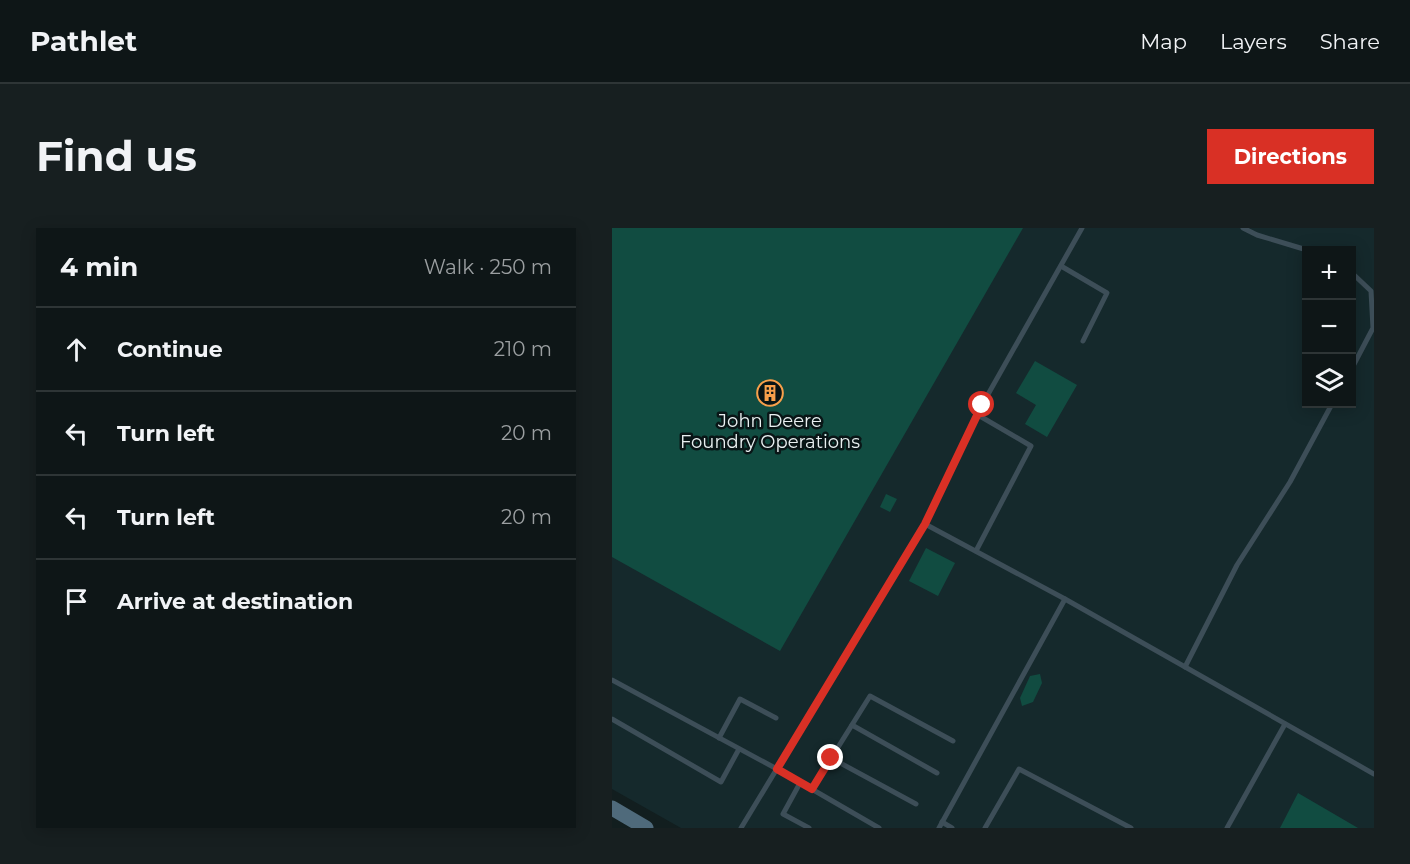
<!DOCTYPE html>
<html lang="en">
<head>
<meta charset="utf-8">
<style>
	body { margin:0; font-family:Montserrat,sans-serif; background:#171f20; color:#f1f3f6 }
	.controls { position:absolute; right:18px; top:18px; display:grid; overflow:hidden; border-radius:0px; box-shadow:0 3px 15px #0003 }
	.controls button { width:54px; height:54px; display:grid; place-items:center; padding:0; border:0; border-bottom:2px solid #2e3536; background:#0e1617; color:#f1f3f6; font:30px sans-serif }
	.stop { position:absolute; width:18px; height:18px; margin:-14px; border:4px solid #d93025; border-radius:50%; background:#fff }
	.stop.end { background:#d93025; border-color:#fff; box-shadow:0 2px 6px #0008 }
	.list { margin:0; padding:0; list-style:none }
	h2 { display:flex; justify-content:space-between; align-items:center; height:78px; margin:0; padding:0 24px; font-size:26px }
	h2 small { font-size:20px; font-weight:400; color:#9b9fa1 }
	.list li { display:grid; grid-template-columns:39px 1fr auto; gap:18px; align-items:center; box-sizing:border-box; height:84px; padding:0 24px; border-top:2px solid #2e3536 }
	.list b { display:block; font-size:22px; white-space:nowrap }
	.list em { font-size:20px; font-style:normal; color:#9b9fa1 }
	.icon { flex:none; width:33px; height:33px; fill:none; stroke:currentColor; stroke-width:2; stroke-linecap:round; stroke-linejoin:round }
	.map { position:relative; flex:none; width:762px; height:600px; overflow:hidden; border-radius:0px }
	header { display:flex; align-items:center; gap:36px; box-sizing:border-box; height:84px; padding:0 30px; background:#0e1617; border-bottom:2px solid #2e3536 }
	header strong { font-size:28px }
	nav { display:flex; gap:33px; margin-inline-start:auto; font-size:21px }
	.intro { display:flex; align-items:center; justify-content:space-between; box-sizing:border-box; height:144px; padding:0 36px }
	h1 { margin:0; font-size:42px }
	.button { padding:15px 27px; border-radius:0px; background:#d93025; color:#fff; font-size:21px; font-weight:700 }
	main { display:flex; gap:36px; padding:0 36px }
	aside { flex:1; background:#0e1617; border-radius:0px; box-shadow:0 3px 15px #0003 }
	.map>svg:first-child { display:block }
	.built { fill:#15292c; fill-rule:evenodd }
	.building { fill:#114c41 }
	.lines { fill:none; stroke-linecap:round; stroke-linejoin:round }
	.lane { stroke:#3d4e58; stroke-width:5 }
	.secondary { stroke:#4f6a7b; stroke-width:15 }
	.route { stroke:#d93025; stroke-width:8 }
	.labels { text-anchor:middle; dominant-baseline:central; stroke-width:5; stroke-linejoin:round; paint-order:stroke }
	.poi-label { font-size:18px; fill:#e9f0f1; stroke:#091516 }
</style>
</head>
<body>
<header>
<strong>Pathlet</strong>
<nav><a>Map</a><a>Layers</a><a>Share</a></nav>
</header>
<div class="intro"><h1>Find us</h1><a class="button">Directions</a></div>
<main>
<aside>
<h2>4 min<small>Walk · 250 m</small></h2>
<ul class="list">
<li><svg class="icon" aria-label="ahead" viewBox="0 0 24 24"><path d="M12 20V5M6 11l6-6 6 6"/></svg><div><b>Continue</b></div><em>210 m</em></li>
<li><svg class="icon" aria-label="left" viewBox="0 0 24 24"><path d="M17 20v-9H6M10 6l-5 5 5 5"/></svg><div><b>Turn left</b></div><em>20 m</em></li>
<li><svg class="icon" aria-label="left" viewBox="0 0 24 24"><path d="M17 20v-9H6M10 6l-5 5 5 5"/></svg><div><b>Turn left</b></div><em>20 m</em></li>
<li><svg class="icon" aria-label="arrive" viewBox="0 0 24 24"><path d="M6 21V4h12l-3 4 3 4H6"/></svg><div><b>Arrive at destination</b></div></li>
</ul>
</aside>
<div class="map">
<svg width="762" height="600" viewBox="0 0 762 600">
	<rect width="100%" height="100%" fill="#121e1f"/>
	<path class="built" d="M 0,0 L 762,0 L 762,600 L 69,600 L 0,561 ZM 694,22 L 740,22 L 740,176 L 694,176 Z"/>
	<g class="building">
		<polygon points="0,0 411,0 168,423 0,329"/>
		<polygon points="423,133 465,157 435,209 413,196 424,177 404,165"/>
		<polygon points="274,266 285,271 278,284 268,279"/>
		<polygon points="314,320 343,335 326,368 297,353"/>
		<polygon points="428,446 430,455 421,474 410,478 408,470 418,448"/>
		<polygon points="686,565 746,600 668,600"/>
	</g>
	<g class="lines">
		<g class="lane">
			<polyline points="631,0 645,7 695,22"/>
			<polyline points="449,38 495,65 471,113"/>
			<polyline points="740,45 759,63 761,100 740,140"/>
			<polyline points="313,296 453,371 762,546"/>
			<polyline points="364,323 419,218 366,187"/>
			<polyline points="573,439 625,337 678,254 720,176"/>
			<polyline points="0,452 165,541 267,600"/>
			<polyline points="0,491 109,554 127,521"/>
			<polyline points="240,497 325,545"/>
			<polyline points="107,510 128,471 164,490"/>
			<polyline points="219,530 304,576"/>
			<polyline points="188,555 171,586 197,600"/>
			<polyline points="200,561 258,468 341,513"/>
			<polyline points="330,594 340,600"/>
			<polyline points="129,600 313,296 370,177 470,0"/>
			<polyline points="327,600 453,371"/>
			<polyline points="373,600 407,541 519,600"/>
			<polyline points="615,600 673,496"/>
		</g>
		<polyline class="secondary" points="0,580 34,600"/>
	</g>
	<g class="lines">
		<polyline class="route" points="219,530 200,561 165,541 313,296 370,177"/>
	</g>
	<defs>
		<g id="building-ring" transform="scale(1.35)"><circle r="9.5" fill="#091516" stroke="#f8a04b" stroke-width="1.5"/><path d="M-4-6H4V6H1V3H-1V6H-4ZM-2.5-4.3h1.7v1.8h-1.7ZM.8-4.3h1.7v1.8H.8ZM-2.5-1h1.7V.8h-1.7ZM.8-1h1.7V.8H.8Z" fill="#f8a04b"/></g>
	</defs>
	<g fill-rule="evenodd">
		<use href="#building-ring" x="158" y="165"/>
	</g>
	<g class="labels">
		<g class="poi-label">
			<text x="158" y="193">John Deere<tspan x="158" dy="21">Foundry Operations</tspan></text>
		</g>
	</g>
</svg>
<div class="controls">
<button>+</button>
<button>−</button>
<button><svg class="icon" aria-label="layers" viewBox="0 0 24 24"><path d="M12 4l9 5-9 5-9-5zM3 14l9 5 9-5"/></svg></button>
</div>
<div class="stop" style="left:370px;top:177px"></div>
<div class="stop end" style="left:219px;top:530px"></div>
</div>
</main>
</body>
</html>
